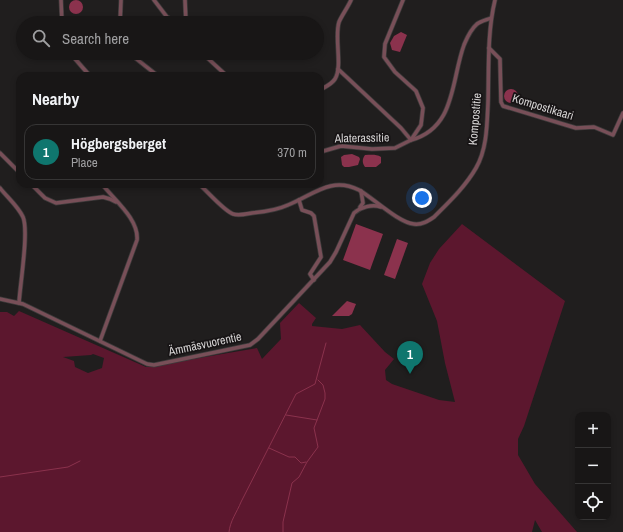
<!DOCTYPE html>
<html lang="en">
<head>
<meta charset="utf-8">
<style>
	body { margin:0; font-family:"Archivo Narrow",sans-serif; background:#211f1f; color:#f1f3f6 }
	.controls { position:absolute; right:12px; bottom:12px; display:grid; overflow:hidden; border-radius:8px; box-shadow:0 2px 6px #0003 }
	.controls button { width:36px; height:36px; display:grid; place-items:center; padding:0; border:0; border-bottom:1px solid #363535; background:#181616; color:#f1f3f6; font:20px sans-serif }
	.you { position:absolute; left:422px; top:198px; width:14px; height:14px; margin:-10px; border:3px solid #fff; border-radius:50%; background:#1a73e8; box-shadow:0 0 0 6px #1a73e833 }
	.badge { display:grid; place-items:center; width:26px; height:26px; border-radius:50%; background:#0f766e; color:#fff; font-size:13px; font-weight:700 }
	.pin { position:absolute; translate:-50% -33px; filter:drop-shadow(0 1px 2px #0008) }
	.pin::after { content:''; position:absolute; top:21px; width:14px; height:12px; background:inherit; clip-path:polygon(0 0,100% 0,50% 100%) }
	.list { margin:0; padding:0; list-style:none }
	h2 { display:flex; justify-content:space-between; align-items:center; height:52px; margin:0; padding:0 16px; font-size:17px }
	h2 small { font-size:13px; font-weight:400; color:#9f9fa1 }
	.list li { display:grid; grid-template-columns:26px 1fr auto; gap:12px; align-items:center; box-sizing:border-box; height:56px; margin:0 8px 8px; padding:0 8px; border:1px solid #363535; border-radius:12px }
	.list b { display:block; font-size:15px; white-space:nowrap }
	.list p { margin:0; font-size:13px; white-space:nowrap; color:#9f9fa1 }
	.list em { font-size:13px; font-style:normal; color:#9f9fa1 }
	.icon { flex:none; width:22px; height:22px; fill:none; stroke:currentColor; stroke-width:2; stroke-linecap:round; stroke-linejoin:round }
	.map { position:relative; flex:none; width:623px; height:532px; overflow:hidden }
	.search { position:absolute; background:#181616; box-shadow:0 2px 6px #0003; left:16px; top:16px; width:308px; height:44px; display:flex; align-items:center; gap:10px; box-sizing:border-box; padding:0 14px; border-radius:22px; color:#9f9fa1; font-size:15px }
	.panel { position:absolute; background:#181616; box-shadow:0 2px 6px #0003; left:16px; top:72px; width:308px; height:116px; border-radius:12px }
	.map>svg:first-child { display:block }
	.green { fill:#5c172e; fill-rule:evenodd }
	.water { fill:#8b324d }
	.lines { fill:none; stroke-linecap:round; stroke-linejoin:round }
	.stream { stroke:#8b324d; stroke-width:1 }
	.street-casing { stroke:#3d3b3b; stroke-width:5 }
	.street { stroke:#784f58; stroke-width:3.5 }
	.labels { text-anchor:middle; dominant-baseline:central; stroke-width:3.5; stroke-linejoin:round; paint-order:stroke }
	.street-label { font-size:12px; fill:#d5d3d3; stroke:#171415 }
</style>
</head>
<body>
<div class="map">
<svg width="623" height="532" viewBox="0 0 623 532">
	<rect width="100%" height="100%" fill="#201e1e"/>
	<path class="green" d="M 462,224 L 565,301 L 524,426 L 518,439 L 518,455 L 535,484 L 577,532 L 542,532 L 535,520 L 532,532 L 0,532 L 0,312 L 7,312 L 14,316 L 19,311 L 146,367 L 257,348 L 262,359 L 281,339 L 280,323 L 299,303 L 316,318 L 312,324 L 312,326 L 342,329 L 360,325 L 385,352 L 394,359 L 385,370 L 386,380 L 392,384 L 439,400 L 455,402 L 445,363 L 437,321 L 422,284 L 430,263 L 439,249 ZM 93,354 L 104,358 L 102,368 L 88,373 L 75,367 L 74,361 L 63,357 L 91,355 Z"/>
	<g class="water">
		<circle cx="76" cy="7" r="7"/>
		<polygon points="401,32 407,35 400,52 392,50 390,43 394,36"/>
		<circle cx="511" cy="96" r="7"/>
		<polygon points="352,154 359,157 360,159 358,165 349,167 344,167 342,165 341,157 344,155"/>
		<path d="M 365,155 C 371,155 376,154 381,157 L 381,163 L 376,167 L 365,167 C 362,163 362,159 365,155 Z"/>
		<polygon points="356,224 383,234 370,270 343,260"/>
		<polygon points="397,239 408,243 395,279 384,275"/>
		<polygon points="347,301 356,304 352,314 349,316 332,316"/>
	</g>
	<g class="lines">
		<g class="stream">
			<polyline points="286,415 317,420"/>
			<polyline points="269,448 289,457 295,457 301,463 306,462"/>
			<polyline points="0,477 68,467 80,461"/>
			<path d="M 229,532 C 230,521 237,512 241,502 L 296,394 L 315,384 L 326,343"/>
			<polyline points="283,532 283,522 292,483 299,477 307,462 318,447 314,428 325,399 325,393 323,385 318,380"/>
		</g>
		<g class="street-casing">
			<g id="street">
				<polyline points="61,0 62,23"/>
				<polyline points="154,0 167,17 178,23"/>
				<polyline points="185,0 186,23"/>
				<polyline points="120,23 121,0"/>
				<polyline points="489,48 500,59 501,102 503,106 576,128 594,127 613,135 623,113"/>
				<polyline points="70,53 90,76"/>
				<polyline points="129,53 158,76"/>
				<polyline points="202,53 227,76"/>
				<path d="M 338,69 L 401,128 L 411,140 C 456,128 451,80 464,45 C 467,38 470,30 477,24 C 481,21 486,20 491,18"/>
				<path d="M 320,90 C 325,87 332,84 335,79 C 343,66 334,38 339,22 C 342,15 348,7 351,0"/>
				<polyline points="320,152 341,146 372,149 395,148 411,140 421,125 423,108 416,91 395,72 384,57 385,44 403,0"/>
				<polyline points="0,153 20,173"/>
				<polyline points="31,184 45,198 56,203 103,197 110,199 116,202"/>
				<path d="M 199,184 C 207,191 224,211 233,214 C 239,216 246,214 252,213 C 263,212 277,210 288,205 C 313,195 331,176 359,190 C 373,198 399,223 414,224 C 422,225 428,221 434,217 C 449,202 465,187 476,168 C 487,149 487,125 488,103 C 489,69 487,33 495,0"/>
				<path d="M 0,188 C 7,197 18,206 23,217 C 29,231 20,285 19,303"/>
				<polyline points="299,200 302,210 311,213 314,216 321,257 310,274 314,280"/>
				<polyline points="360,207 363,203 361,191"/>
				<path d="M 0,299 L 23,304 L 147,364 L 154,365 L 250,345 L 258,339 L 330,262 L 336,252 L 354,213 C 361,207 372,204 381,207"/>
				<path d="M 100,341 L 137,240 C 139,219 114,200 102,184"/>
			</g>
		</g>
		<use href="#street" class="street"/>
	</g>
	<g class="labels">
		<g class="street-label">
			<text transform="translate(543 107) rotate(17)">Kompostikaari</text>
			<text transform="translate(475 119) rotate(-85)">Kompostitie</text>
			<text transform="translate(362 138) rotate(-1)">Alaterassitie</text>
			<text transform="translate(205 344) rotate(-12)">Ämmäsvuorentie</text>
		</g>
	</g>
</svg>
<div class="controls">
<button>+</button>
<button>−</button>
<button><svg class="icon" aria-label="locate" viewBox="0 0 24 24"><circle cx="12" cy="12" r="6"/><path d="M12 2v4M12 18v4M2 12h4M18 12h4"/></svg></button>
</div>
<div class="you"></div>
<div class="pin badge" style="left:410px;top:374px">1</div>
<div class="search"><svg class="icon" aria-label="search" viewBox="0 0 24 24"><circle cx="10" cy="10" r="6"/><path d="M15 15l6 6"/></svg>Search here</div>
<section class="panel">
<h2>Nearby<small></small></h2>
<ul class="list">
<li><span class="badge">1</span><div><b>Högbergsberget</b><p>Place</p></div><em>370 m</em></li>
</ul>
</section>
</div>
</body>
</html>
